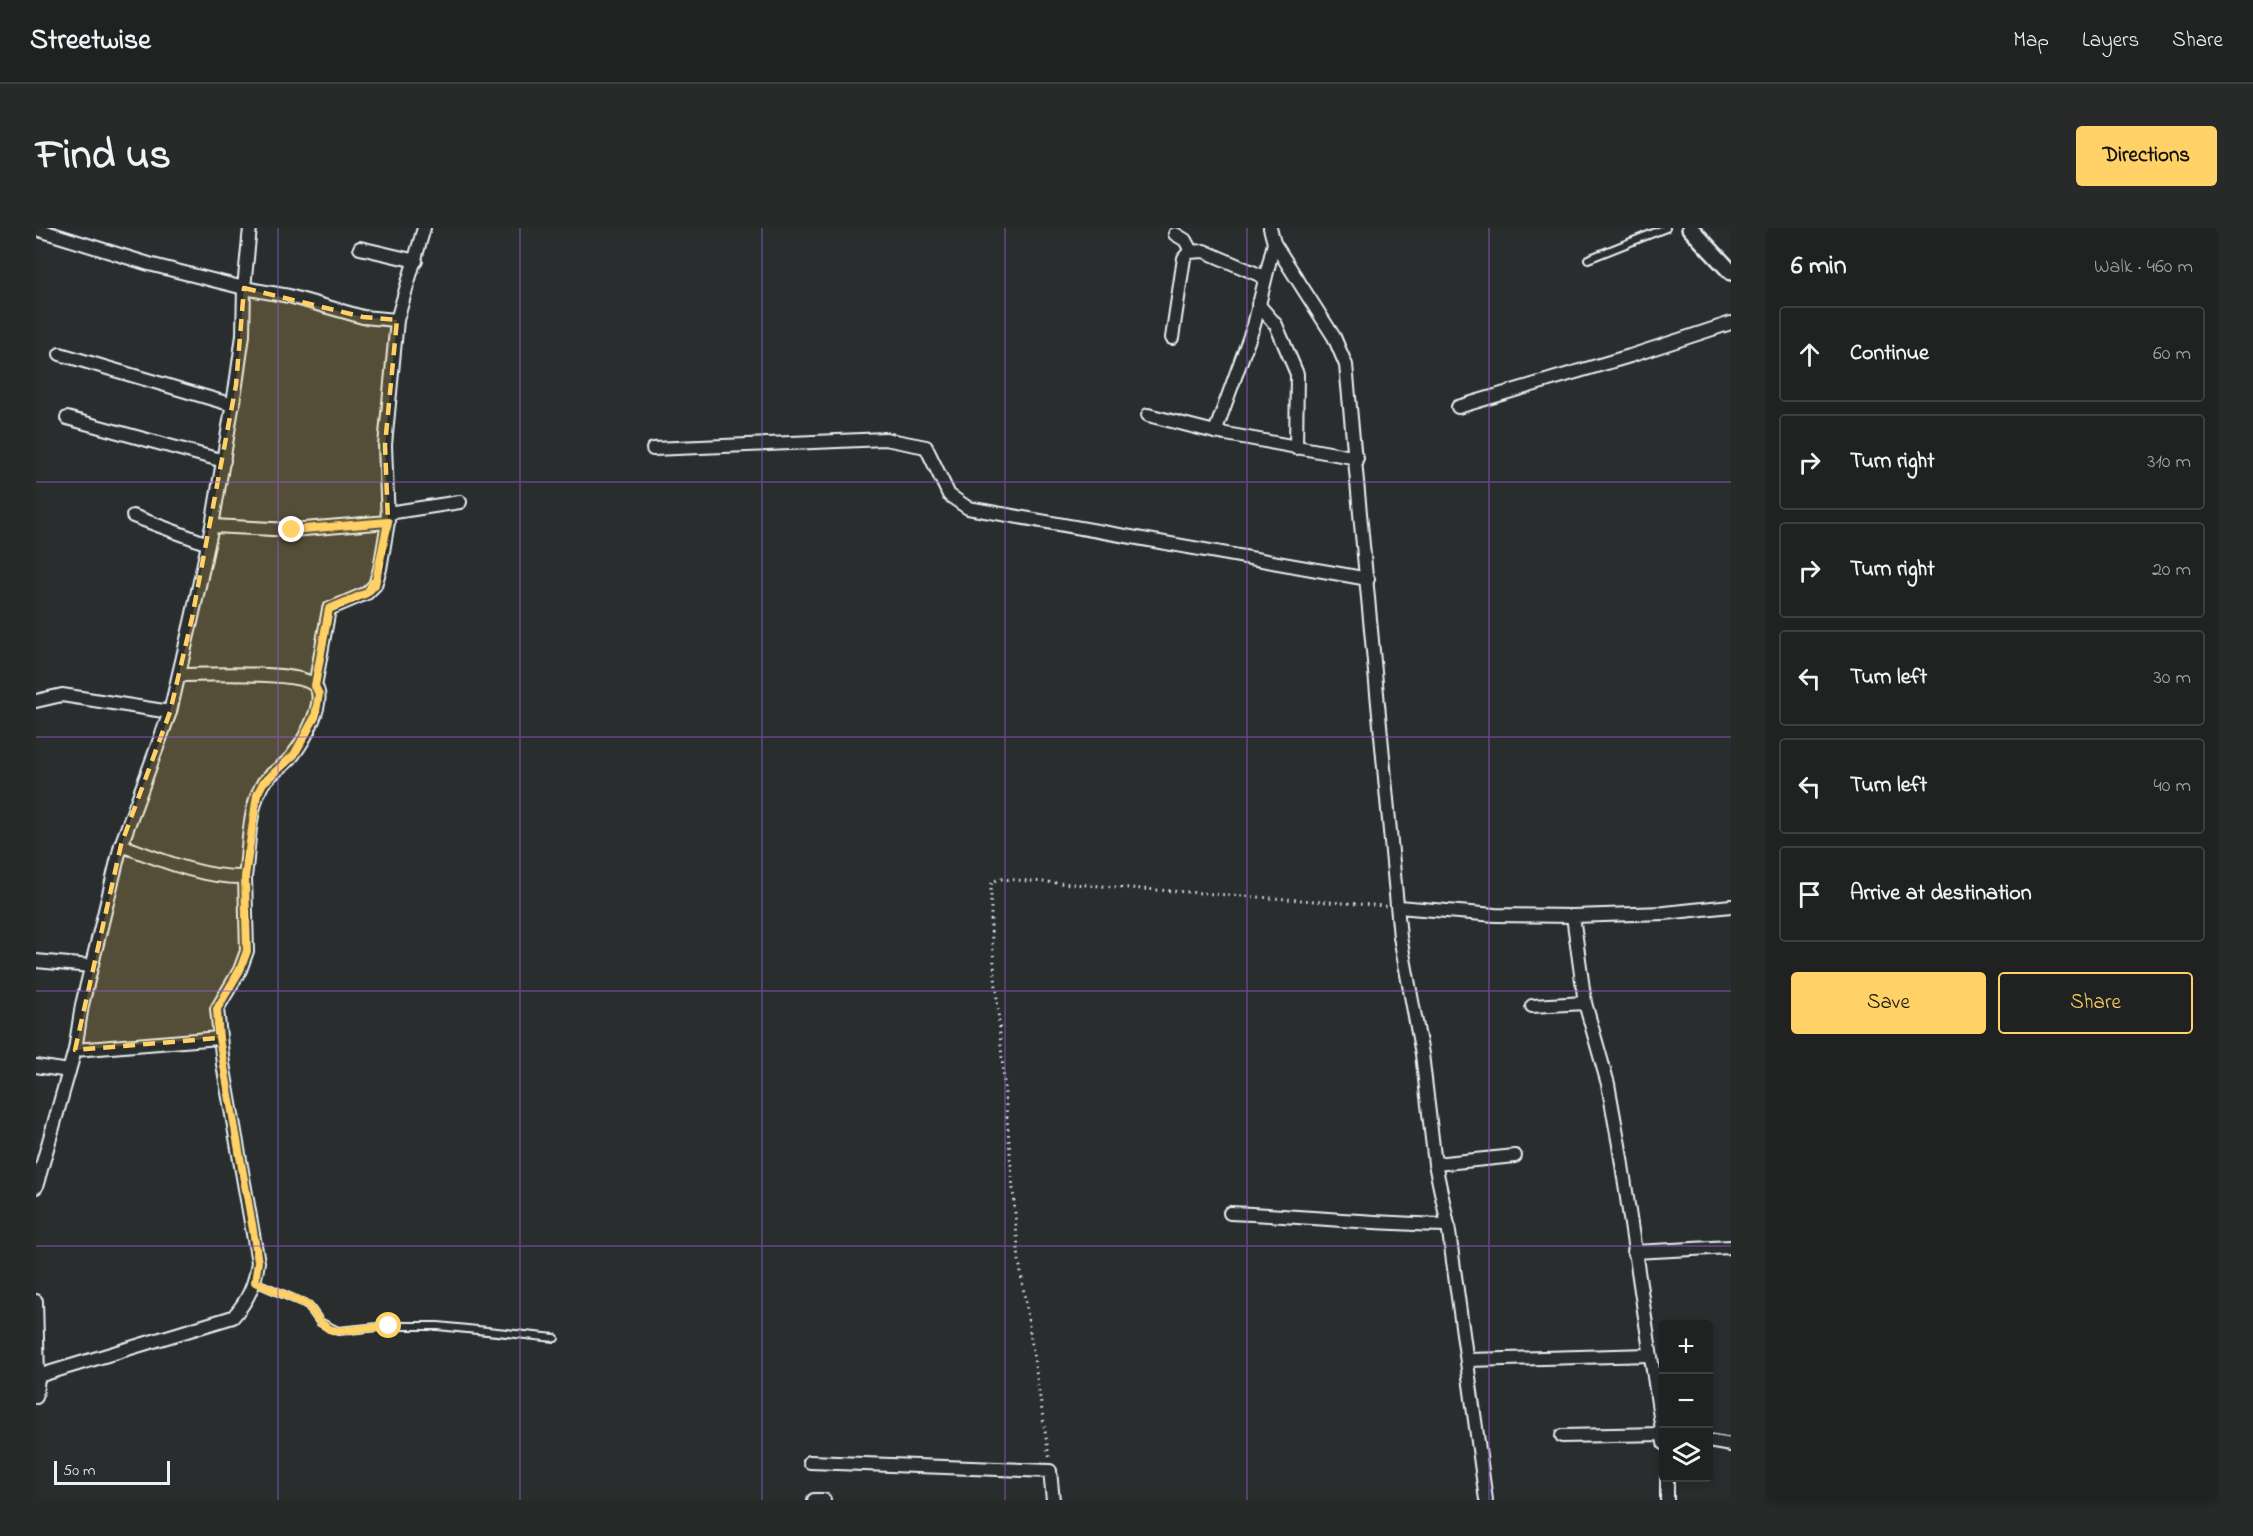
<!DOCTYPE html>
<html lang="en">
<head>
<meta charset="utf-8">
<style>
	body { margin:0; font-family:"Indie Flower",sans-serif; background:#282a2a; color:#f1f3f6 }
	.controls { position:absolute; right:18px; bottom:18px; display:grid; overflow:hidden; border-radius:6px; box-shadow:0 3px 9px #0003 }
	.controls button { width:54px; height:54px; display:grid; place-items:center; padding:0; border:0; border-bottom:2px solid #3d3f40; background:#202222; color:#f1f3f6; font:30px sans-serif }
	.scale { position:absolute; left:18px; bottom:15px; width:116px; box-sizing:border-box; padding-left:6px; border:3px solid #e8f1f8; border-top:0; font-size:16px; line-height:21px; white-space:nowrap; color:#e8f1f8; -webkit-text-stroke:4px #2a2d2e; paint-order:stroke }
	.stop { position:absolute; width:18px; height:18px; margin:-14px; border:4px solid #ffd166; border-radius:50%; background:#fff }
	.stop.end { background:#ffd166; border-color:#fff; box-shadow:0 2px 6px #0008 }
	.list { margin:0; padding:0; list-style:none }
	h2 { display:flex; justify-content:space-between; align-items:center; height:78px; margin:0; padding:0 24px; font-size:26px }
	h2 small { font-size:20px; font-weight:400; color:#a2a4a5 }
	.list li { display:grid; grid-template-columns:39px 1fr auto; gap:18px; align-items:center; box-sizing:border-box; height:96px; margin:0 12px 12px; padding:0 12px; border:2px solid #3d3f40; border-radius:6px }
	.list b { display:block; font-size:22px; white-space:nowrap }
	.list em { font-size:20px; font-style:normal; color:#a2a4a5 }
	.actions { display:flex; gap:12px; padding:18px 24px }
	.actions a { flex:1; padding:14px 0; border:2px solid #ffd166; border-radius:6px; text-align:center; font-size:21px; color:#ffd166 }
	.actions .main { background:#ffd166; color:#111 }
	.icon { flex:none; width:33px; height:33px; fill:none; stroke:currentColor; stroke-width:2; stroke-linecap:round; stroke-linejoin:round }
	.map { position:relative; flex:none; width:1695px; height:1272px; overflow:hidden; border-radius:6px }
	header { display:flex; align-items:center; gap:36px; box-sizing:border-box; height:84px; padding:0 30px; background:#202222; border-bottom:2px solid #3d3f40 }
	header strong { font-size:28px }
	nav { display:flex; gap:33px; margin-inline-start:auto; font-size:21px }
	.intro { display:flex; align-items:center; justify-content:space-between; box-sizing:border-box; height:144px; padding:0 36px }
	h1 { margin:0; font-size:42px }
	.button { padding:15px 27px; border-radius:6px; background:#ffd166; color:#111; font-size:21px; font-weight:700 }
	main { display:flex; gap:36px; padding:0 36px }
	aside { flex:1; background:#202222; border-radius:6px; box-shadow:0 3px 9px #0003 }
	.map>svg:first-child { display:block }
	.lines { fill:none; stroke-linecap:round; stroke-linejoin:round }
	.service-casing { stroke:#e8f1f8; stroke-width:10 }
	.minor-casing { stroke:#e8f1f8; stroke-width:16 }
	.tertiary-casing { stroke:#e8f1f8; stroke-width:20 }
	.path { stroke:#e8f1f8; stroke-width:3; stroke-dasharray:1.5 4.5; stroke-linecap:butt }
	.service { stroke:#2a2d2e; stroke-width:6 }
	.minor { stroke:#2a2d2e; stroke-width:12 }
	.tertiary { stroke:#2a2d2e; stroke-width:15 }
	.route { stroke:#ffd166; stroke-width:8 }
	.marked { fill:#ffd166; fill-opacity:0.2; stroke:#ffd166; stroke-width:4.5; stroke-dasharray:12 8; stroke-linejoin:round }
	.grid { fill:none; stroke:#965dcd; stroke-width:1.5; stroke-opacity:0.55 }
</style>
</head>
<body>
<header>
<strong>Streetwise</strong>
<nav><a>Map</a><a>Layers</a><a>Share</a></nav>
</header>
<div class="intro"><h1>Find us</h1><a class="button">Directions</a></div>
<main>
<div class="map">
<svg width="1695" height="1272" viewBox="0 0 1695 1272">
	<rect width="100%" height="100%" fill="#2a2d2e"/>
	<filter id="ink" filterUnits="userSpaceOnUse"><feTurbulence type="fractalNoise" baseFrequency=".0167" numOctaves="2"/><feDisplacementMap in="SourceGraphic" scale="12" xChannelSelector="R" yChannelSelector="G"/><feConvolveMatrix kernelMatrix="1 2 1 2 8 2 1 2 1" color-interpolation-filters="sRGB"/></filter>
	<g filter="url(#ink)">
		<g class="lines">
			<g class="service-casing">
				<g id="service">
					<polyline points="1552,31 1630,0"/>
					<polyline points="219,1054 272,1077 284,1094 302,1103 353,1098 402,1098 519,1110"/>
				</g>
			</g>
			<g class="minor-casing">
				<g id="minor">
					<polyline points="1234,0 1238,15 1298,109 1310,137 1364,709 1386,826 1399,936 1412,997 1450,1272"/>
					<polyline points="0,1 113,36 208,60 253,68 327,89 361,92"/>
					<polyline points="1139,6 1149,12 1155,23"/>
					<polyline points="1238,15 1218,97 1179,204 1321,230"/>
					<polyline points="324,20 380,33"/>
					<polyline points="1222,76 1240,97 1261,146 1260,220"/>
					<polyline points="1136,110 1148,30 1153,24 1168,23 1228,49"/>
					<polyline points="24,126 197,177"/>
					<polyline points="1422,179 1594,128 1695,95"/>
					<polyline points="1112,187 1179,204"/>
					<polyline points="31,190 188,233"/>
					<polyline points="617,221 849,211 890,219 913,267 932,280 1332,351"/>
					<polyline points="352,285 424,274"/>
					<polyline points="97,288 172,316"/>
					<polyline points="176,298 256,302 352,294"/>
					<path d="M 143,447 C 167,447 263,442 278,457 C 293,471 267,514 257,527 C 249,539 231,546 225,559 C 212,585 213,621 209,649"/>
					<polyline points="279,458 293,381 331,365 339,357 344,341 352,294 349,217 361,92 388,0"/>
					<polyline points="0,473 26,467 134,484"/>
					<polyline points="1362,679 1459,687 1537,688"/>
					<polyline points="0,733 55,738"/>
					<polyline points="1496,778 1549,775"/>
					<polyline points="39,822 183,810"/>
					<polyline points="0,838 33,843"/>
					<polyline points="1399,936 1479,928"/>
					<polyline points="0,959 39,822 46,777 85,617 134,484 156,390 176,298 200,157 207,107 208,60 214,0"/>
					<path d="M 1194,985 C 1267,988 1339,996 1412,997"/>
					<polyline points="1598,1024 1695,1019"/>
					<polyline points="0,1073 2,1148 0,1169"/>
					<polyline points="1432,1132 1614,1127"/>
					<path d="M 2,1148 L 197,1089 C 212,1072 219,1057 222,1034 L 187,836 L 181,781 L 204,742 L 211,723 L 209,649 C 166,650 125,632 85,617"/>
					<polyline points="1526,1208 1628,1206"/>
					<polyline points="1672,1213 1695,1217"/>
					<polyline points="1628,1215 1583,917 1572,856 1549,775 1537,688 1629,685 1695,678"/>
					<polyline points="774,1234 1014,1243 1017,1272"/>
					<polyline points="778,1272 788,1272"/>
					<polyline points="1631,1272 1631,1250"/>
				</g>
			</g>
			<g class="tertiary-casing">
				<polyline id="tertiary" points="1654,0 1695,44"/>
			</g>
			<polyline class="path" points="1013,1229 983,1032 955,700 955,658 957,653 965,651 1350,678"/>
			<use href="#service" class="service"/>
			<use href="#minor" class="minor"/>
			<use href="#tertiary" class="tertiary"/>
		</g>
	</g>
	<g class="lines" filter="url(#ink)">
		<polyline class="route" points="256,302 352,294 339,357 331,365 293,381 279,458 283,466 279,489 258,527 227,555 221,567 209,649 211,723 204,742 181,781 183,810 217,1002 222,1034 219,1054 272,1077 284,1094 293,1101 302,1103 353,1098"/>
	</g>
	<path class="marked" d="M 208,60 L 327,89 L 361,92 L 349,217 L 352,294 L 344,341 L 331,365 L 293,381 L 279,458 L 283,466 L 279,489 L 258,527 L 227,555 L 221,568 L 209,649 L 211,723 L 181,781 L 183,810 L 39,822 L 85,617 L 134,484 L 156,390 L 200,157 Z"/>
	<path class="grid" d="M 242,0 L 242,1272M 484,0 L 484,1272M 726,0 L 726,1272M 969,0 L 969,1272M 1211,0 L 1211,1272M 1453,0 L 1453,1272M 0,254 L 1695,254M 0,509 L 1695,509M 0,763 L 1695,763M 0,1018 L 1695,1018"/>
</svg>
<div class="controls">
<button>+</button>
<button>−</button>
<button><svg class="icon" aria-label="layers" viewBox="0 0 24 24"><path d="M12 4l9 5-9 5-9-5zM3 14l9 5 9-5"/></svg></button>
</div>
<div class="scale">50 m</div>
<div class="stop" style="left:353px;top:1098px"></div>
<div class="stop end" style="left:256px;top:302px"></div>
</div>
<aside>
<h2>6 min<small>Walk · 460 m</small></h2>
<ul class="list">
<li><svg class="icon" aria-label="ahead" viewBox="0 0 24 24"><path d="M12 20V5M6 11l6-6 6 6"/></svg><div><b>Continue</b></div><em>60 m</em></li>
<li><svg class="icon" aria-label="right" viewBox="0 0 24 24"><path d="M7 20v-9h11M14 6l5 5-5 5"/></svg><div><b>Turn right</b></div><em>310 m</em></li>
<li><svg class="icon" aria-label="right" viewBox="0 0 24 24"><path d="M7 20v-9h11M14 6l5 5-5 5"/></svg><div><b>Turn right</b></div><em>20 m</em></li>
<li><svg class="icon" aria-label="left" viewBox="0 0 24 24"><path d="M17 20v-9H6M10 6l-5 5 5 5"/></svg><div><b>Turn left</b></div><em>30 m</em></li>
<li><svg class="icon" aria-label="left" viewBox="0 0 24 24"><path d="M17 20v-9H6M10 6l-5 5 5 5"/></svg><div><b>Turn left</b></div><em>40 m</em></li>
<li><svg class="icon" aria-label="arrive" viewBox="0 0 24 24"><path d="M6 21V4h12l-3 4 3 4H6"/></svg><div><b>Arrive at destination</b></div></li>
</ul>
<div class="actions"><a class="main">Save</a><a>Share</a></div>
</aside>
</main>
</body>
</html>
